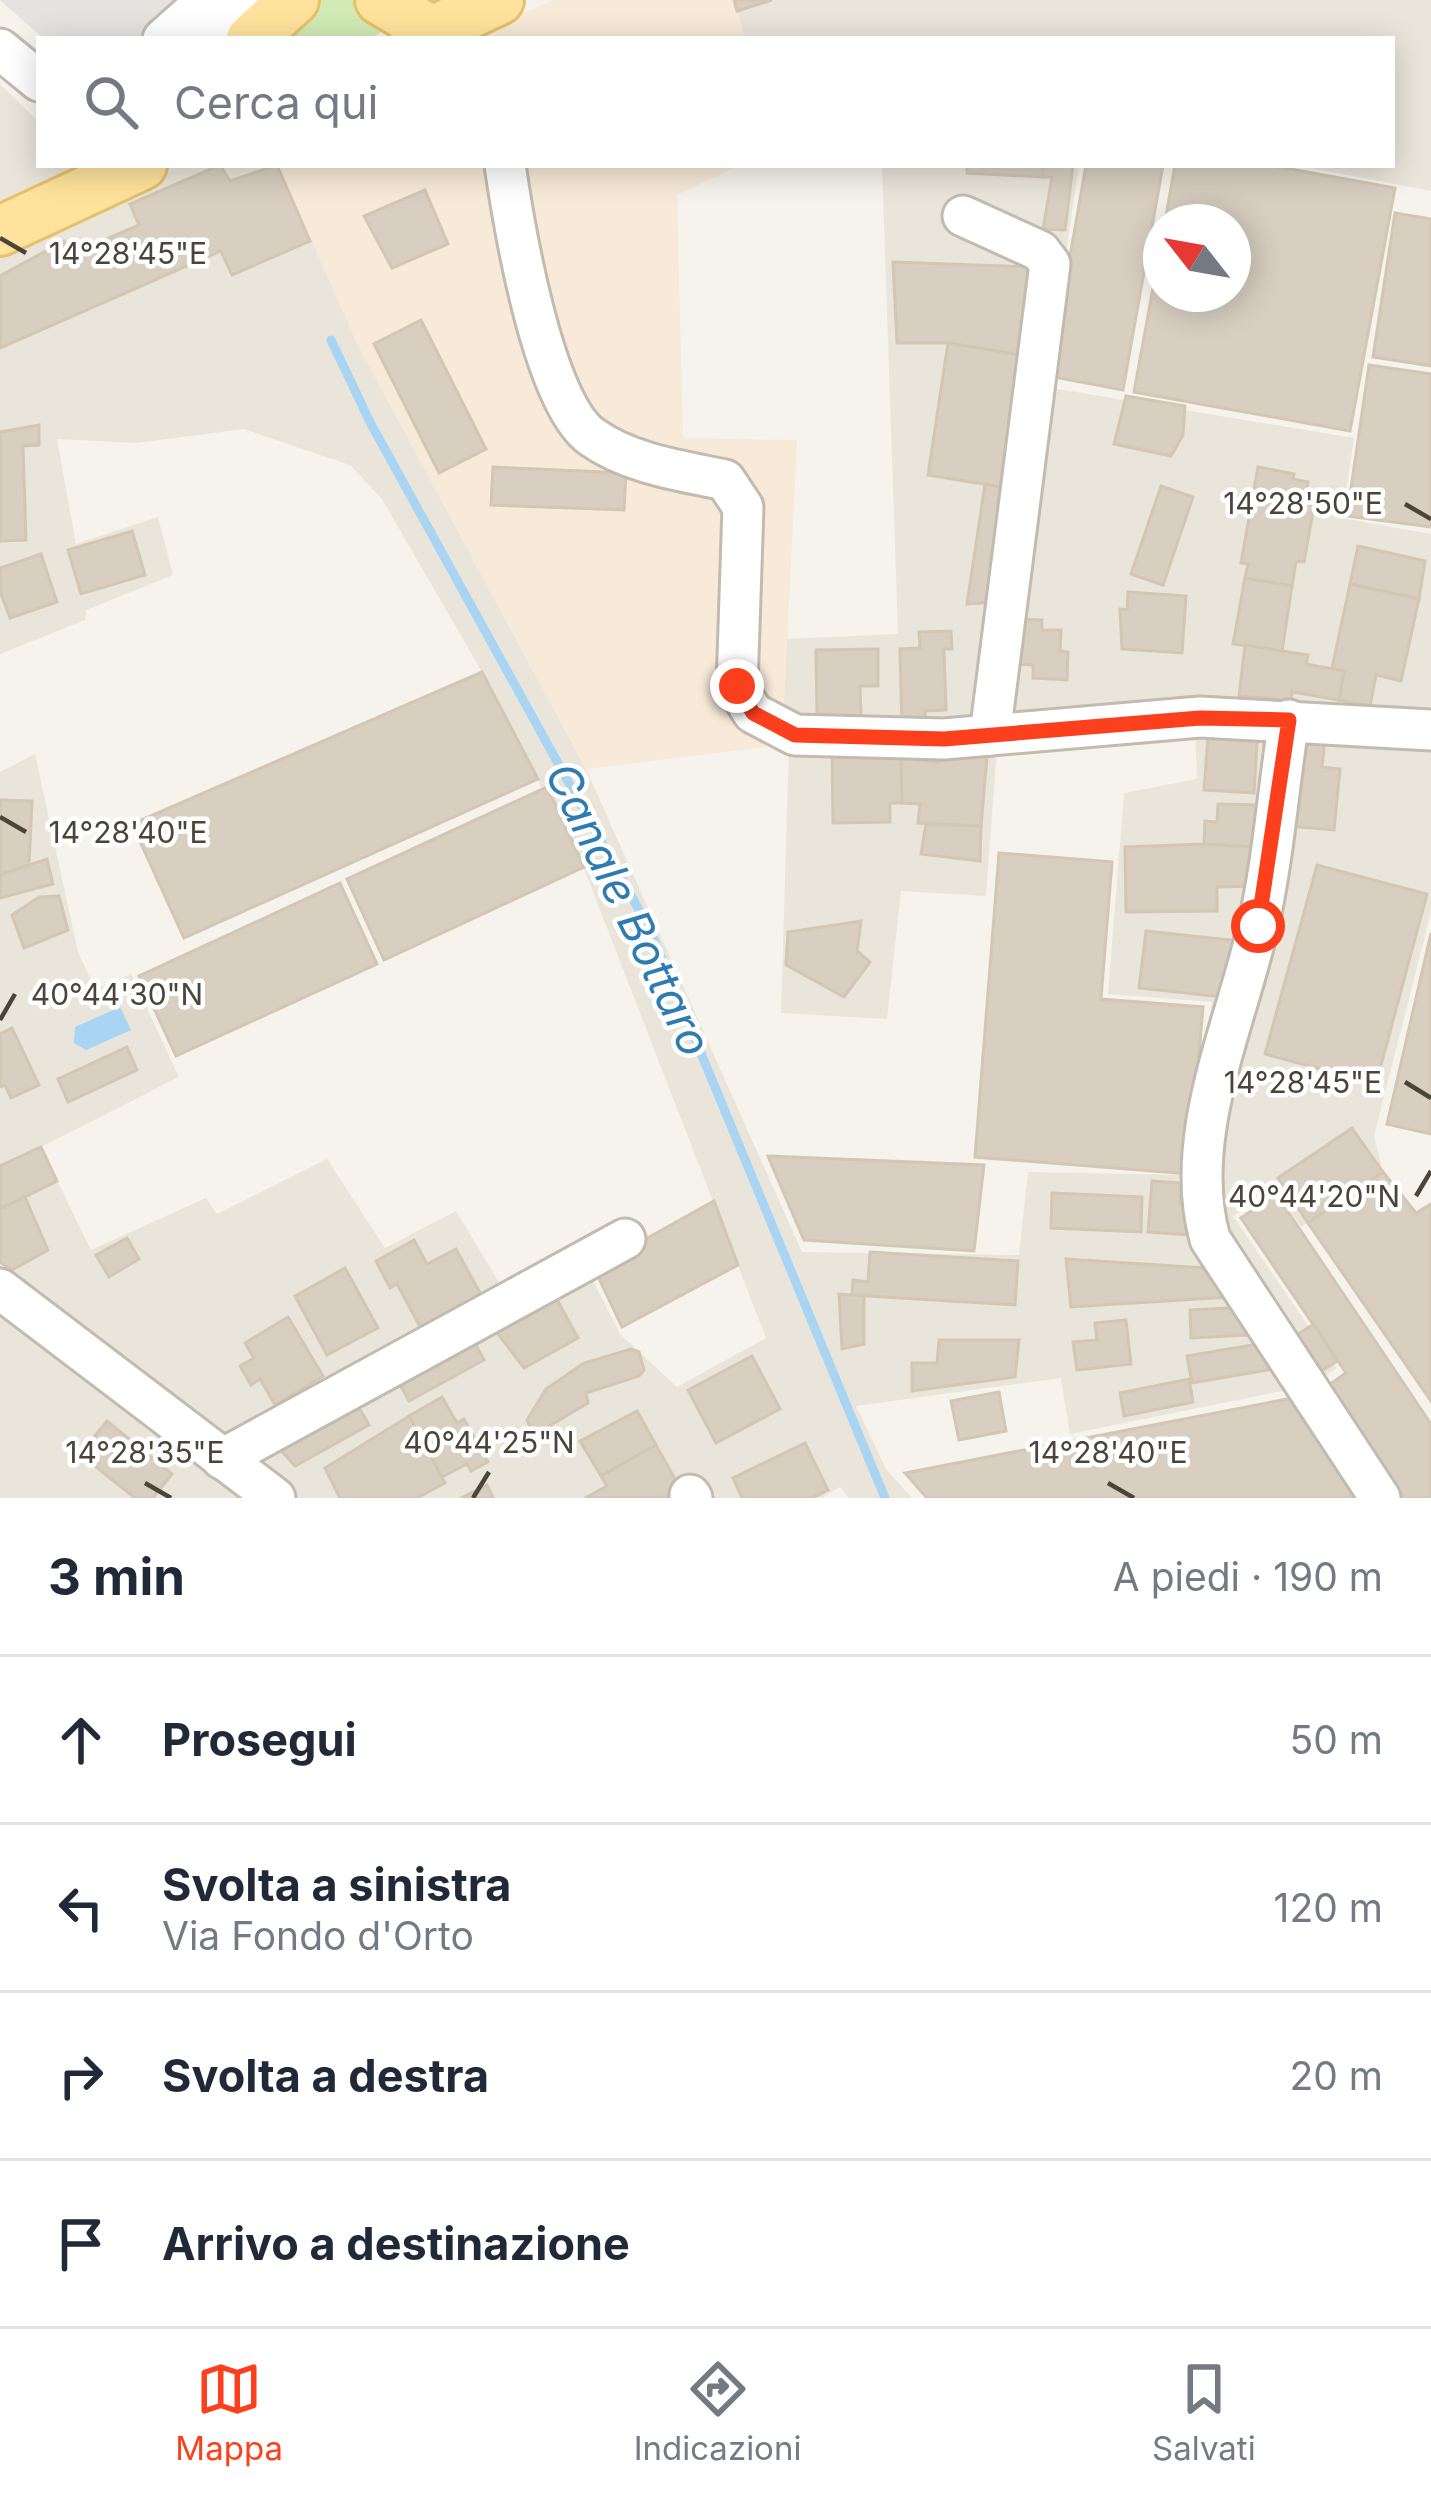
<!DOCTYPE html>
<html lang="it">
<head>
<meta charset="utf-8">
<style>
	body { margin:0; font-family:Inter,sans-serif; background:#f2f2f3; color:#1f2937 }
	.compass { position:absolute; left:1143px; top:204px; width:108px; height:108px; border-radius:50%; background:#fff; box-shadow:0 6px 30px #0003; rotate:301deg }
	.stop { position:absolute; width:36px; height:36px; margin:-27px; border:9px solid #fc3f1d; border-radius:50%; background:#fff }
	.stop.end { background:#fc3f1d; border-color:#fff; box-shadow:0 3px 12px #0008 }
	.list { margin:0; padding:0; list-style:none }
	h2 { display:flex; justify-content:space-between; align-items:center; height:156px; margin:0; padding:0 48px; font-size:51px }
	h2 small { font-size:39px; font-weight:400; color:#747a83 }
	.list li { display:grid; grid-template-columns:78px 1fr auto; gap:36px; align-items:center; box-sizing:border-box; height:168px; padding:0 48px; border-top:3px solid #e0e1e3 }
	.list b { display:block; font-size:45px; white-space:nowrap }
	.list p { margin:0; font-size:39px; white-space:nowrap; color:#747a83 }
	.list em { font-size:39px; font-style:normal; color:#747a83 }
	.icon { flex:none; width:66px; height:66px; fill:none; stroke:currentColor; stroke-width:2; stroke-linecap:round; stroke-linejoin:round }
	.map { position:relative; flex:none; width:1431px; height:1498px; overflow:hidden }
	.search { position:absolute; background:#fff; box-shadow:0 6px 30px #0003; left:36px; right:36px; top:36px; height:132px; display:flex; align-items:center; gap:30px; box-sizing:border-box; padding:0 42px; border-radius:0px; color:#747a83; font-size:45px }
	.sheet { height:828px; background:#fff }
	nav { display:flex; justify-content:space-around; align-items:center; box-sizing:border-box; height:168px; border-top:3px solid #e0e1e3; background:#fff; font-size:33px; color:#747a83 }
	nav a { display:grid; justify-items:center; gap:6px }
	nav .on { color:#fc3f1d }
	.map>svg:first-child { display:block }
	.residential { fill:#eae5da }
	.commercial { fill:#f7ead8 }
	.green { fill:#d2eab5 }
	.parking { fill:#e5e3e0 }
	.water { fill:#a9d4f2 }
	.lines { fill:none; stroke-linecap:round; stroke-linejoin:round }
	.stream { stroke:#a9d4f2; stroke-width:9 }
	.building { fill:#d8cfc1; stroke:#d3c7b4; stroke-width:3 }
	.minor-casing { stroke:#c2bbae; stroke-width:45 }
	.major-casing { stroke:#e6c16a; stroke-width:54 }
	.minor { stroke:#fff; stroke-width:39 }
	.major { stroke:#ffe39c; stroke-width:48 }
	.route { stroke:#fc3f1d; stroke-width:15 }
	.ticks { fill:none; stroke:#4b4439; stroke-width:4.5 }
	.labels { text-anchor:middle; dominant-baseline:central; stroke-width:9; stroke-linejoin:round; paint-order:stroke }
	.water-label { font-size:45px; font-style:italic; fill:#2e7ab2; stroke:#fff }
	.ticks-label { font-size:30px; text-anchor:middle; fill:#4b4439; stroke:#fff; stroke-width:9; stroke-linejoin:round; paint-order:stroke }
</style>
</head>
<body>
<div class="map">
<svg width="1431" height="1498" viewBox="0 0 1431 1498">
	<rect width="100%" height="100%" fill="#f6f3ec"/>
	<g class="residential">
		<polygon points="734,0 1431,0 1431,191 1295,165 1392,165 1392,39 745,39"/>
		<polygon points="0,84 39,122 39,165 83,165 123,179 154,165 278,165 358,345 586,769 802,1252 1019,1255 1028,1172 1189,1175 1212,1002 1108,994 1124,793 1197,779 1195,728 997,748 986,896 901,891 887,1019 781,1013 789,746 782,745 786,639 898,634 882,165 1079,165 1046,387 1354,438 1342,518 1431,534 1431,912 1374,1136 1383,1172 1301,1227 1275,1190 1233,1216 1337,1368 1312,1385 1070,1434 1061,1378 856,1406 886,1469 912,1498 849,1498 840,1487 822,1498 0,1498 0,772 35,754 78,952 95,989 131,974 179,1077 41,1147 91,1250 206,1198 217,1214 327,1159 385,1248 456,1211 506,1294 579,1253 620,1334 677,1387 766,1338 585,871 482,672 382,499 350,465 244,429 136,443 57,439 76,544 158,517 173,575 86,610 85,620 0,654"/>
	</g>
	<g class="commercial">
		<polygon points="553,0 734,0 745,39 467,39"/>
		<polygon points="278,165 741,165 677,195 683,438 797,440 782,745 586,769 358,345"/>
	</g>
	<polygon class="green" points="310,0 363,0 388,28 370,39 267,39"/>
	<polygon class="parking" points="0,0 195,0 151,39 44,39"/>
	<polygon class="water" points="120,1007 131,1030 86,1050 74,1043 75,1027"/>
	<g class="lines">
		<polyline class="stream" points="331,340 371,424 650,930 885,1498"/>
	</g>
	<g class="building">
		<polygon points="734,0 772,0 737,11"/>
		<polygon points="220,165 230,181 277,165 310,241 232,275 221,251 0,348 0,276 64,241 70,255 139,225 130,204"/>
		<polygon points="967,165 1043,165 1043,177 967,173"/>
		<polygon points="1043,165 1073,165 1065,230 1043,229 1052,177 1043,177"/>
		<polygon points="1086,165 1163,165 1123,390 1049,376"/>
		<polygon points="1175,165 1268,165 1395,188 1350,431 1134,392 1161,244 1161,294 1233,294 1233,222 1165,222"/>
		<polygon points="425,190 448,244 392,268 364,216"/>
		<polygon points="1395,213 1431,219 1431,366 1373,357"/>
		<polygon points="893,262 1034,267 1021,355 948,343 897,343"/>
		<polygon points="421,320 486,449 439,473 374,344"/>
		<polygon points="948,343 1021,355 1001,487 928,475"/>
		<polygon points="1369,365 1431,374 1431,527 1347,516"/>
		<polygon points="1126,396 1185,406 1183,435 1171,456 1114,444"/>
		<polygon points="39,425 39,445 23,446 26,540 0,541 0,432"/>
		<polygon points="493,467 626,473 624,510 491,505"/>
		<polygon points="1258,467 1294,474 1293,479 1308,482 1306,493 1316,495 1304,562 1296,561 1292,586 1245,578 1248,564 1241,563"/>
		<polygon points="985,484 1008,489 995,602 967,604"/>
		<polygon points="1161,486 1193,497 1163,585 1131,574"/>
		<polygon points="132,531 145,575 81,594 68,550"/>
		<polygon points="1358,546 1425,561 1419,599 1350,584"/>
		<polygon points="41,554 57,602 10,618 0,591 0,568"/>
		<polygon points="1245,578 1292,586 1282,651 1233,644"/>
		<polygon points="1350,584 1419,599 1401,681 1376,675 1370,706 1339,700 1344,671 1332,668"/>
		<polygon points="1128,592 1186,596 1182,653 1122,649 1120,609 1127,610"/>
		<polygon points="1016,619 1042,620 1042,630 1061,630 1060,651 1068,652 1067,680 1033,678 1033,665 1014,664"/>
		<polygon points="951,631 952,649 944,649 946,710 925,711 926,728 902,729 900,649 920,648 919,632"/>
		<polygon points="1245,645 1308,655 1306,664 1344,671 1339,700 1292,692 1291,700 1239,696"/>
		<polygon points="878,649 878,686 860,686 861,716 817,717 816,650"/>
		<polygon points="482,672 538,779 184,938 132,824"/>
		<polygon points="1209,724 1258,727 1254,793 1204,790"/>
		<polygon points="1295,735 1325,738 1322,767 1340,769 1334,830 1286,826"/>
		<polygon points="901,745 902,803 890,803 890,822 833,823 832,747"/>
		<polygon points="940,752 987,757 981,826 918,823 920,804 902,803 901,758 938,762"/>
		<polygon points="547,787 584,867 384,960 347,879"/>
		<polygon points="0,800 32,801 29,865 0,875"/>
		<polygon points="1218,804 1259,805 1257,847 1204,844 1205,821 1217,822"/>
		<polygon points="926,824 981,826 980,861 921,854"/>
		<polygon points="1204,844 1257,847 1255,886 1217,887 1217,911 1126,912 1125,847"/>
		<polygon points="999,853 1112,862 1101,999 1203,1007 1189,1174 975,1157"/>
		<polygon points="47,859 53,884 0,898 0,875"/>
		<polygon points="1317,865 1427,894 1376,1084 1265,1054"/>
		<polygon points="340,883 377,964 176,1056 139,976"/>
		<polygon points="59,896 68,930 24,948 12,915 39,897"/>
		<polygon points="861,921 857,951 870,962 844,997 786,965 788,932"/>
		<polygon points="1146,931 1240,941 1234,998 1139,988"/>
		<polygon points="1431,933 1431,1134 1387,1124"/>
		<polygon points="12,1028 39,1085 11,1098 5,1085 0,1087 0,1034"/>
		<polygon points="127,1047 137,1070 68,1102 58,1079"/>
		<polygon points="1352,1128 1383,1172 1308,1223 1278,1178"/>
		<polygon points="41,1147 57,1181 0,1209 0,1166"/>
		<polygon points="768,1156 984,1165 974,1251 804,1240"/>
		<polygon points="1383,1172 1416,1213 1431,1204 1431,1401 1308,1223"/>
		<polygon points="1152,1181 1181,1183 1180,1203 1191,1203 1189,1235 1148,1232"/>
		<polygon points="1052,1193 1142,1197 1141,1232 1051,1228"/>
		<polygon points="1276,1194 1431,1424 1431,1498 1401,1498 1326,1387 1346,1373 1241,1218"/>
		<polygon points="25,1197 48,1250 12,1270 0,1262 0,1209"/>
		<polygon points="714,1201 738,1265 622,1327 594,1268"/>
		<polygon points="127,1238 139,1259 109,1277 96,1255"/>
		<polygon points="414,1240 427,1264 456,1249 486,1304 424,1334 397,1284 390,1288 376,1261"/>
		<polygon points="870,1252 1018,1261 1015,1305 852,1295 853,1280 868,1282"/>
		<polygon points="1066,1259 1221,1269 1229,1297 1071,1307"/>
		<polygon points="345,1268 378,1328 327,1355 295,1296"/>
		<polygon points="839,1294 864,1296 864,1344 842,1349"/>
		<polygon points="555,1296 578,1338 524,1368 495,1330"/>
		<polygon points="1246,1307 1248,1335 1191,1338 1190,1310"/>
		<polygon points="288,1317 323,1376 275,1405 260,1379 251,1385 240,1366 254,1358 245,1343"/>
		<polygon points="1126,1320 1131,1364 1077,1370 1073,1342 1097,1340 1095,1323"/>
		<polygon points="1314,1324 1337,1361 1314,1376 1290,1339"/>
		<polygon points="468,1331 484,1360 409,1401 393,1372"/>
		<polygon points="939,1340 1019,1340 1015,1377 912,1391 912,1363 937,1363"/>
		<polygon points="1270,1342 1274,1369 1192,1383 1187,1356"/>
		<polygon points="631,1349 639,1352 644,1370 639,1376 586,1393 588,1403 534,1435 527,1420 546,1389 584,1363"/>
		<polygon points="752,1356 780,1409 716,1443 688,1390"/>
		<polygon points="1189,1379 1193,1402 1124,1416 1120,1393"/>
		<polygon points="999,1392 1006,1431 959,1440 951,1401"/>
		<polygon points="1308,1395 1369,1498 927,1498 905,1473"/>
		<polygon points="352,1396 369,1425 295,1466 272,1440"/>
		<polygon points="442,1397 457,1423 464,1419 488,1462 471,1471 467,1464 442,1477 409,1416"/>
		<polygon points="637,1411 656,1445 601,1476 580,1441"/>
		<polygon points="409,1416 445,1483 417,1498 340,1498 325,1468"/>
		<polygon points="107,1421 172,1474 153,1498 135,1498 80,1454"/>
		<polygon points="805,1443 828,1490 812,1498 742,1498 733,1478"/>
		<polygon points="656,1445 685,1497 585,1498 607,1486 601,1476"/>
		<polygon points="487,1485 493,1498 461,1498"/>
	</g>
	<g class="lines">
		<g class="minor-casing">
			<g id="minor">
				<polyline points="163,39 207,0"/>
				<polyline points="201,39 246,0"/>
				<polyline points="0,49 39,81"/>
				<path d="M 505,165 C 514,226 543,403 592,437 C 630,464 682,471 725,480 L 743,507 L 737,687 L 753,713 L 795,735 L 944,739 L 1200,717 L 1431,730"/>
				<polyline points="963,216 1040,251 1050,264 990,735"/>
				<path d="M 1289,720 C 1278,790 1273,863 1257,931 C 1234,1029 1182,1139 1210,1239 L 1380,1498"/>
				<polyline points="0,1289 275,1498"/>
				<polyline points="222,1459 625,1239"/>
				<polyline points="690,1495 692,1498"/>
			</g>
		</g>
		<g class="major-casing">
			<g id="major">
				<polyline points="380,0 432,31"/>
				<polyline points="251,39 294,0"/>
				<polyline points="415,39 499,0"/>
				<polyline points="0,231 142,165"/>
			</g>
		</g>
		<use href="#minor" class="minor"/>
		<use href="#major" class="major"/>
	</g>
	<g class="lines">
		<polyline class="route" points="737,686 753,713 795,735 944,739 1200,718 1289,720 1258,926"/>
	</g>
	<path class="ticks" d="M 0,238 L 26,253M 1405,504 L 1431,519M 0,817 L 26,832M 0,1020 L 15,994M 1405,1082 L 1431,1098M 1416,1196 L 1431,1171M 145,1483 L 171,1498M 1108,1483 L 1134,1498M 473,1498 L 489,1472"/>
	<g class="labels">
		<g class="water-label">
			<text transform="translate(629 909) rotate(64)">Canale Bottaro</text>
		</g>
	</g>
	<g class="ticks-label">
		<text x="128" y="264">14°28'45"E</text>
		<text x="1303" y="514">14°28'50"E</text>
		<text x="128" y="843">14°28'40"E</text>
		<text x="117" y="1005">40°44'30"N</text>
		<text x="1303" y="1093">14°28'45"E</text>
		<text x="1314" y="1207">40°44'20"N</text>
		<text x="489" y="1453">40°44'25"N</text>
		<text x="145" y="1463">14°28'35"E</text>
		<text x="1108" y="1463">14°28'40"E</text>
	</g>
</svg>
<svg class="compass" viewBox="-18 -18 36 36"><path d="M0-13l5 13h-10z" fill="#e53935"/><path d="M0 13l5-13h-10z" fill="#747a83"/></svg>
<div class="stop" style="left:1258px;top:926px"></div>
<div class="stop end" style="left:737px;top:686px"></div>
<div class="search"><svg class="icon" aria-label="search" viewBox="0 0 24 24"><circle cx="10" cy="10" r="6"/><path d="M15 15l6 6"/></svg>Cerca qui</div>
</div>
<section class="sheet">
<h2>3 min<small>A piedi · 190 m</small></h2>
<ul class="list">
<li><svg class="icon" aria-label="ahead" viewBox="0 0 24 24"><path d="M12 20V5M6 11l6-6 6 6"/></svg><div><b>Prosegui</b></div><em>50 m</em></li>
<li><svg class="icon" aria-label="left" viewBox="0 0 24 24"><path d="M17 20v-9H6M10 6l-5 5 5 5"/></svg><div><b>Svolta a sinistra</b><p>Via Fondo d'Orto</p></div><em>120 m</em></li>
<li><svg class="icon" aria-label="right" viewBox="0 0 24 24"><path d="M7 20v-9h11M14 6l5 5-5 5"/></svg><div><b>Svolta a destra</b></div><em>20 m</em></li>
<li><svg class="icon" aria-label="arrive" viewBox="0 0 24 24"><path d="M6 21V4h12l-3 4 3 4H6"/></svg><div><b>Arrivo a destinazione</b></div></li>
</ul>
</section>
<nav>
<a class="on"><svg class="icon" aria-label="map" viewBox="0 0 24 24"><path d="M3 6l6-2 6 2 6-2v14l-6 2-6-2-6 2zM9 4v14M15 6v14"/></svg>Mappa</a>
<a><svg class="icon" aria-label="directions" viewBox="0 0 24 24"><path d="M12 3l9 9-9 9-9-9zM9 14v-3h6M13 9l2 2-2 2"/></svg>Indicazioni</a>
<a><svg class="icon" aria-label="saved" viewBox="0 0 24 24"><path d="M7 4h10v16l-5-4-5 4z"/></svg>Salvati</a>
</nav>
</body>
</html>
